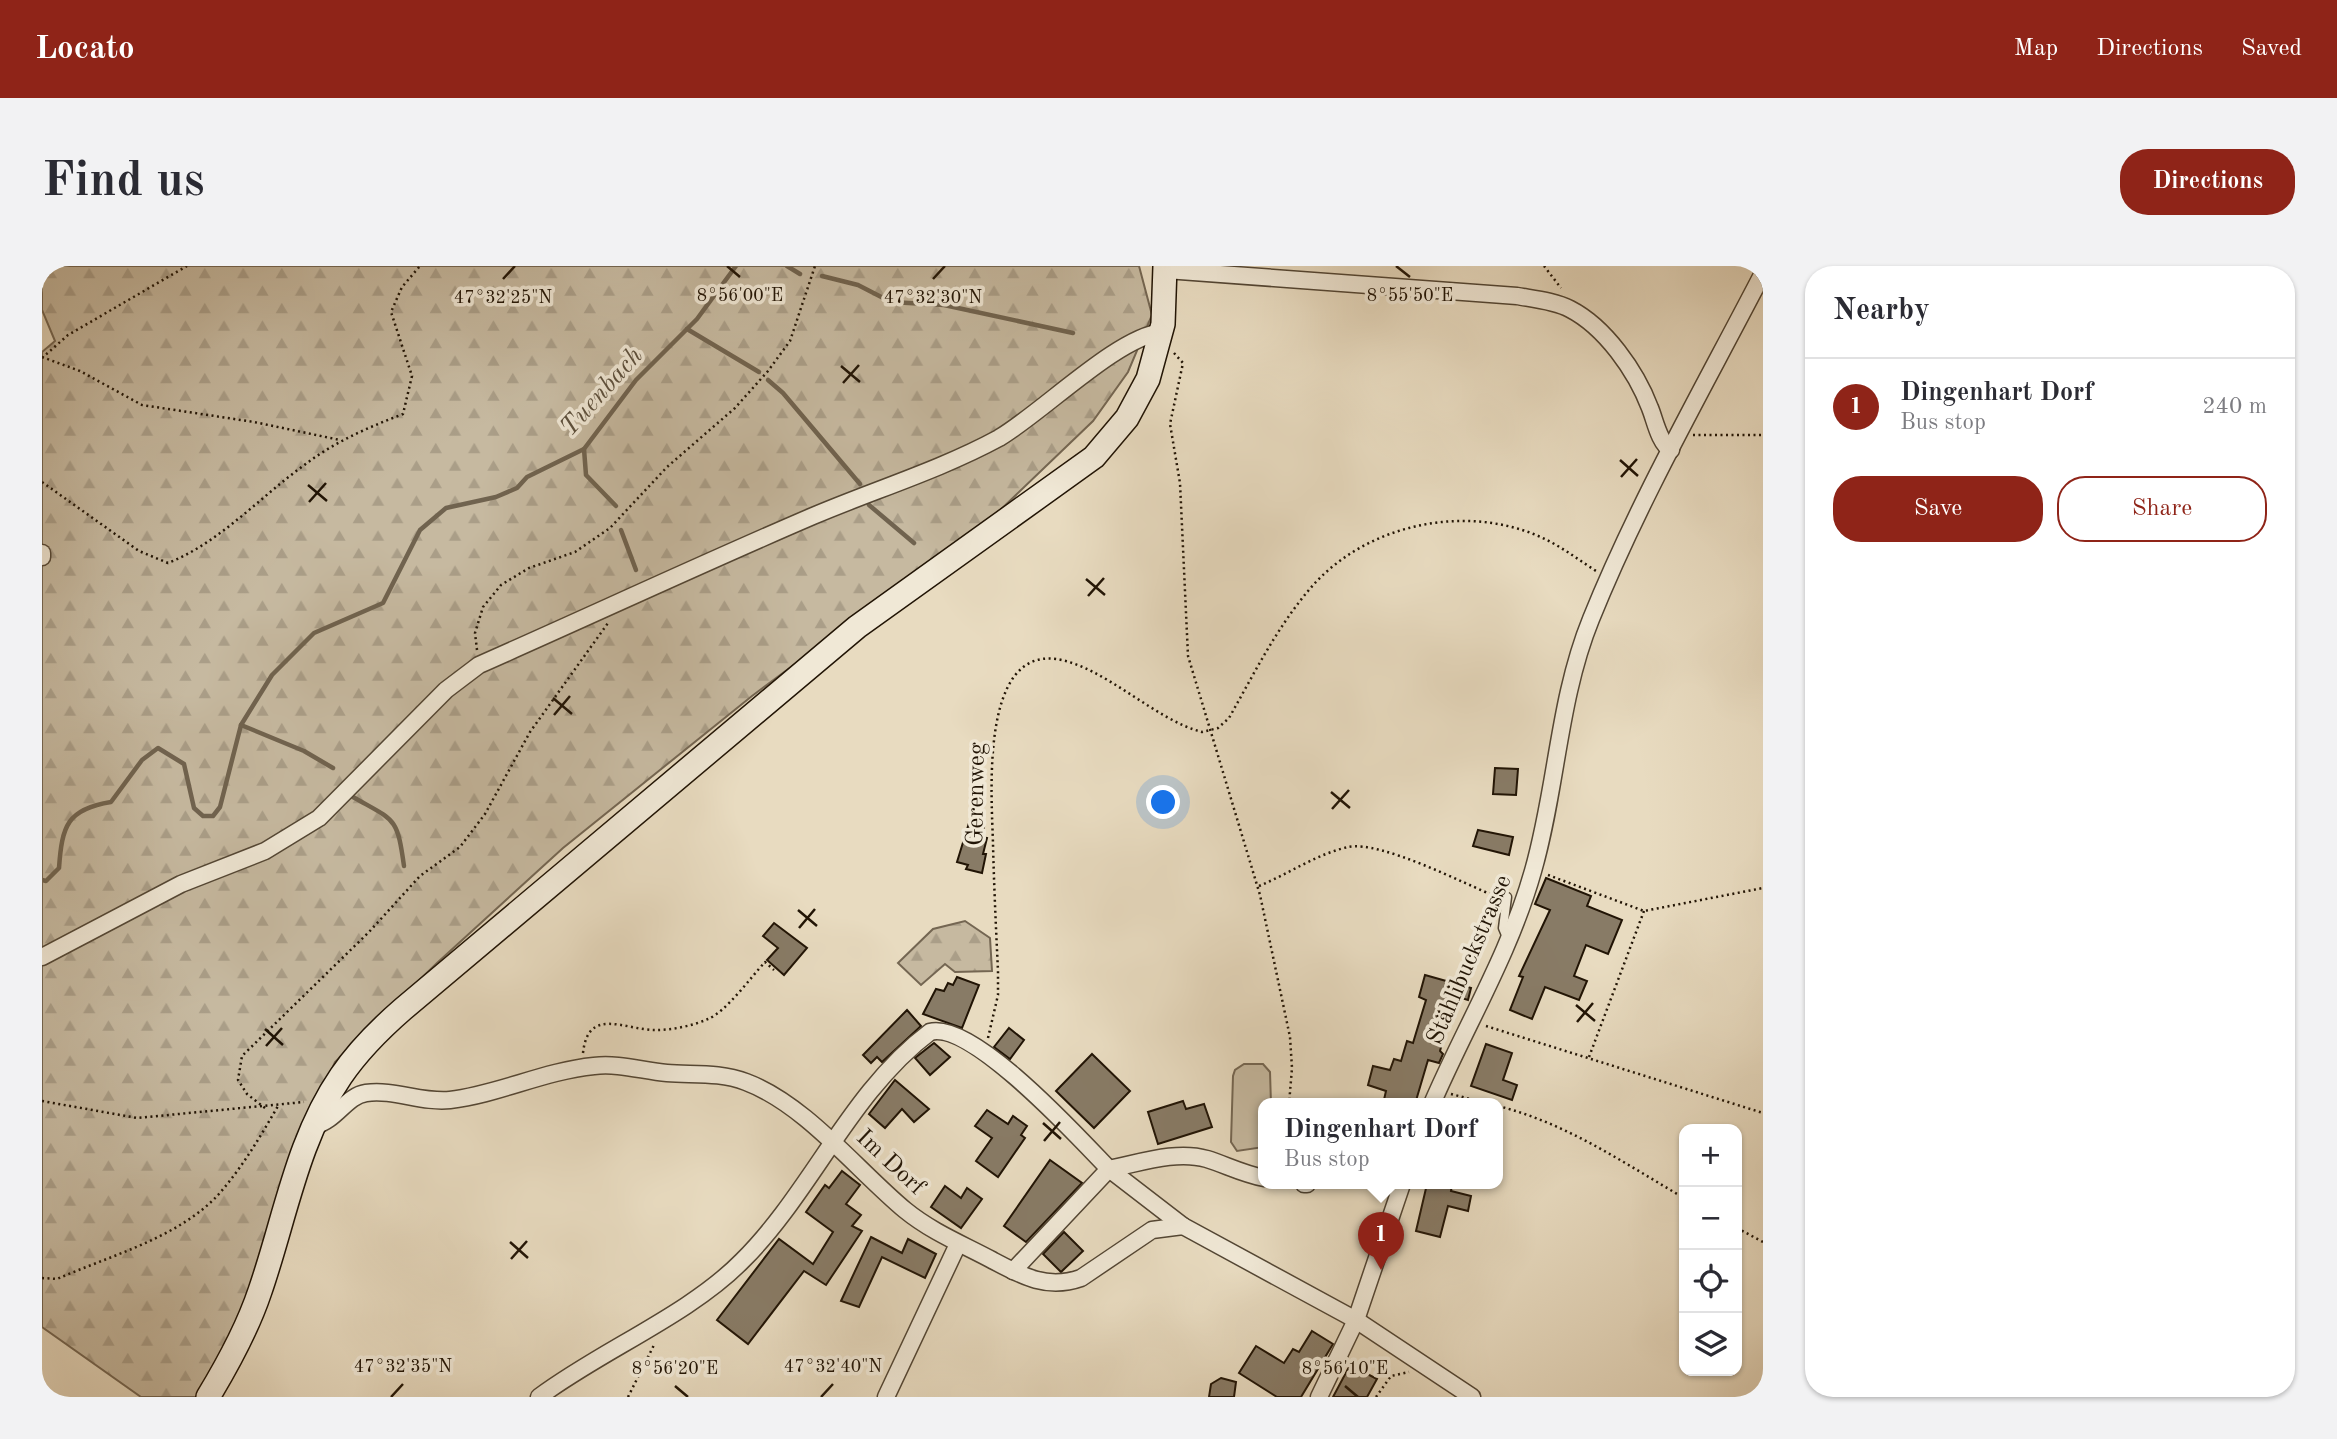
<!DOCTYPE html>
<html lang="en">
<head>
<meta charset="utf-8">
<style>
	body { margin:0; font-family:"Old Standard TT",serif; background:#f2f2f3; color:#2b2b33 }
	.controls { position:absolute; right:21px; bottom:21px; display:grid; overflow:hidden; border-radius:14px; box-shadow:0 2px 5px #0004 }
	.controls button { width:63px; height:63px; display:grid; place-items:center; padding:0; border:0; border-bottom:2px solid #e1e1e2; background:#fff; color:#2b2b33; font:35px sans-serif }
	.you { position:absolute; left:1122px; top:537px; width:24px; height:24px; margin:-18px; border:5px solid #fff; border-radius:50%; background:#1a73e8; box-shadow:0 0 0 10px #1a73e833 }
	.badge { display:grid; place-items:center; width:46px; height:46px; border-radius:50%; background:#8f2418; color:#fff; font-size:23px; font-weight:700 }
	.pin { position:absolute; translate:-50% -58px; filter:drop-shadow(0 2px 4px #0008) }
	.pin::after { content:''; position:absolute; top:37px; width:24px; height:21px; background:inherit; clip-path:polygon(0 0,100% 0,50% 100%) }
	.popup { position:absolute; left:1216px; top:832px; width:245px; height:91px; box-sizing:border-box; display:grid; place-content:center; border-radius:14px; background:#fff; filter:drop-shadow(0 2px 5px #0005); font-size:23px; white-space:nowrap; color:#7c7c81 }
	.popup b { font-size:26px; color:#2b2b33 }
	.popup::after { content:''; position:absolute; left:50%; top:100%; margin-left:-14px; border:14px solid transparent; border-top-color:#fff }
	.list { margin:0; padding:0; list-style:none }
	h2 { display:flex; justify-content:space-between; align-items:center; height:91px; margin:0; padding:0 28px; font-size:30px }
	h2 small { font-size:23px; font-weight:400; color:#7c7c81 }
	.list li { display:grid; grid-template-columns:46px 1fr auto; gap:21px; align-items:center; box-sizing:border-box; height:98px; padding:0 28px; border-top:2px solid #e1e1e2 }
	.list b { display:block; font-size:26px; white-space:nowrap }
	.list p { margin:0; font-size:23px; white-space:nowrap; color:#7c7c81 }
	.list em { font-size:23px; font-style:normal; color:#7c7c81 }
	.actions { display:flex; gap:14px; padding:21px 28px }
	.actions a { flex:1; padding:16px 0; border:2px solid #8f2418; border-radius:28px; text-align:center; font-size:24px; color:#8f2418 }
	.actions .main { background:#8f2418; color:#fff }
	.icon { flex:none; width:38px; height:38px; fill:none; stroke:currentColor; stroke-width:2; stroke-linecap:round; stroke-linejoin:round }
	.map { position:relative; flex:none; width:1721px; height:1131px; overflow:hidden; border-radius:28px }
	header { display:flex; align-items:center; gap:42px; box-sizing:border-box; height:98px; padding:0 35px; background:#8f2418; color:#fff }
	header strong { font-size:33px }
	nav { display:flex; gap:38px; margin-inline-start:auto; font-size:24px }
	.intro { display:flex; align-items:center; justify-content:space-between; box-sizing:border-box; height:168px; padding:0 42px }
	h1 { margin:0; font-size:49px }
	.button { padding:18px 32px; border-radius:28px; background:#8f2418; color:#fff; font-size:24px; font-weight:700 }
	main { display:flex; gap:42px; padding:0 42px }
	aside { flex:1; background:#fff; border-radius:28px; box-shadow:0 2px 5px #0004 }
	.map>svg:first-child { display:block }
	.forest { fill:url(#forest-firs); stroke:#746652; stroke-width:2 }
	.pitch { fill:#c6b9a0; stroke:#746652; stroke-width:2 }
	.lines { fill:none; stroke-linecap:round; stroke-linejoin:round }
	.stream { stroke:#70634f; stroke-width:4.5 }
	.building { fill:#887b66; stroke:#211405; stroke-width:2 }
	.lane-casing { stroke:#534634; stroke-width:11 }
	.street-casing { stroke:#534634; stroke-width:19 }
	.secondary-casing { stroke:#211405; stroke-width:26 }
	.path { stroke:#211405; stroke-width:2.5; stroke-dasharray:2 3.5; stroke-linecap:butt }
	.lane { stroke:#f0e8d6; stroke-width:8 }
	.street { stroke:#f0e8d6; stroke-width:16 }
	.secondary { stroke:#f0e8d6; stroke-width:23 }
	.ticks { fill:none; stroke:#211405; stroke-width:2.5 }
	.labels { text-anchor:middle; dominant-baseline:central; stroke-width:7; stroke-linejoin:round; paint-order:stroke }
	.street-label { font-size:24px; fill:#211405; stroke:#f0e8d6 }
	.water-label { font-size:26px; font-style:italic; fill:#5c4f3c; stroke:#f0e8d6 }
	.ticks-label { font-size:18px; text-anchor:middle; fill:#211405; stroke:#f0e8d6; stroke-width:7; stroke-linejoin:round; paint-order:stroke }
</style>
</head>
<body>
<header>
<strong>Locato</strong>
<nav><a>Map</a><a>Directions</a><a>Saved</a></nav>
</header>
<div class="intro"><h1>Find us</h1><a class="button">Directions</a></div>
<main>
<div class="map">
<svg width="1721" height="1131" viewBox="0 0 1721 1131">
	<defs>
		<pattern id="forest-firs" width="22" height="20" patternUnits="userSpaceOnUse" patternTransform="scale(1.75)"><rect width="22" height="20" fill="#c6b9a0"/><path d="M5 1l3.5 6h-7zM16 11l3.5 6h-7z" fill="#aa9e88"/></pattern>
	</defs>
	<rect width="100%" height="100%" fill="#e8dbc0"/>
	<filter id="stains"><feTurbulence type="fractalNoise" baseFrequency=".00286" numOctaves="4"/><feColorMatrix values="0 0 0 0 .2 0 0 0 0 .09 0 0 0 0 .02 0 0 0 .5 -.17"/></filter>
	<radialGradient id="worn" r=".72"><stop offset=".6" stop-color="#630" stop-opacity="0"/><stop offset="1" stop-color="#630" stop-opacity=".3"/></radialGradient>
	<g class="forest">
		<polygon points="0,0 1097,0 1110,49 1086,106 1051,155 951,251 710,430 521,582 395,697 293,796 262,865 196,1059 160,1131 99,1131 0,1061 0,86 13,75 0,44"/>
		<polygon points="923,655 948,672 950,705 913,706 903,698 879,719 856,697 891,663"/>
	</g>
	<polygon class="pitch" points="1202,798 1221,798 1228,806 1229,838 1222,838 1222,881 1195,885 1189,876 1191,810 1193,804"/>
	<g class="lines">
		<g class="stream">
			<polyline points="745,0 758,8"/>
			<polyline points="780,10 816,19 849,36 902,39 1031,67"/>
			<polyline points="645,63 717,106"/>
			<polyline points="726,114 741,127 818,218"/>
			<polyline points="542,183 544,209 574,240"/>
			<polyline points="827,239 872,277"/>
			<polyline points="579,264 594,304"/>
			<polyline points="199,459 262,485 291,502"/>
			<path d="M 311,531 C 353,555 355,550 362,600"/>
			<path d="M 0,614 L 4,615 L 17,602 C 20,560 25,543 69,536 L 100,494 L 116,482 L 142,498 L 152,542 L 161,550 L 171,550 L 178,541 L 199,459 L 230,409 L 272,367 L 341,337 L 378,264 L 404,242 L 454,231 L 475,222 L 485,211 L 542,183 L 594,114 L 655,53 L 694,0"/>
		</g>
	</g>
	<g class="building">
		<polygon points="1453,502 1476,503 1474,529 1451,528"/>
		<polygon points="927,557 942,561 940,571 945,572 941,588 944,588 940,607 924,603 926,599 915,596"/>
		<polygon points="1436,564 1471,571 1467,589 1431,580"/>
		<polygon points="1504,612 1549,630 1545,640 1580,654 1566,688 1544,679 1532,710 1545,715 1537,734 1503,721 1490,753 1468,744 1481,711 1477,710 1508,644 1493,638"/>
		<polygon points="732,657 765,682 742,709 725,694 736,682 721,670"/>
		<polygon points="1383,709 1429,722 1426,734 1413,730 1398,785 1401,788 1397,797 1386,794 1373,838 1341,838 1344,825 1326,819 1331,800 1348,804 1352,793 1359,795 1365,775 1371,777 1384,734 1377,731"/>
		<polygon points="915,711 937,719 920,762 881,748 894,723 902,725 906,717 911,719"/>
		<polygon points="865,744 879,760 840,796 835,791 829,797 821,789"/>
		<polygon points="967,762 982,774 968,793 952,781"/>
		<polygon points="892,777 908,791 888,809 873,792"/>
		<polygon points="1444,778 1470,787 1461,814 1475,819 1470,834 1429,820"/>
		<polygon points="1050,788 1088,825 1052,862 1014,825"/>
		<polygon points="853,814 887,843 872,856 860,843 843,862 827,848"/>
		<polygon points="1141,835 1144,843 1162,838 1170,861 1116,878 1106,846"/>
		<polygon points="945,844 966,858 971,850 985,860 979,869 983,872 956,911 934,895 950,872 933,860"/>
		<polygon points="1008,894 1040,917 984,976 962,960"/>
		<polygon points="800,905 818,919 804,938 819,949 810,960 820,965 784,1019 762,1005 706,1078 675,1054 737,973 771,998 791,966 764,946 783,919 787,922"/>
		<polygon points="1385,918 1410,918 1409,925 1429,930 1426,945 1406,940 1398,971 1374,965"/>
		<polygon points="903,920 919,932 925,922 940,933 919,962 889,941"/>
		<polygon points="1022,966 1041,985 1019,1006 1001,988"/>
		<polygon points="829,971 860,987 866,973 894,988 883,1012 840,991 817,1041 799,1035"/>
		<polygon points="1270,1065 1291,1078 1259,1131 1235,1131 1197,1107 1214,1080 1242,1097 1251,1083 1257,1086"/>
		<polygon points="1308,1099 1335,1113 1325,1131 1291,1131"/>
		<polygon points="1179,1112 1194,1116 1192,1131 1167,1131 1169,1118"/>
	</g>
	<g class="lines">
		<g class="lane-casing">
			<polyline id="lane" points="1465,631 1461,662 1466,674"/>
		</g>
		<g class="street-casing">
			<g id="street">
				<path d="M 1124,4 L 1475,30 C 1492,33 1513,35 1528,43 C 1563,61 1594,105 1608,142 C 1613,154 1617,177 1629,184"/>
				<polyline points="0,287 0,291"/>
				<path d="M 0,691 L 139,618 L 223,585 L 277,552 L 404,424 L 437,399 C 548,350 659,298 771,250 C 832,224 898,204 957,172 C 1001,146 1075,71 1120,66"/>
				<path d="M 1390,838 C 1423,761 1468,687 1491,605 C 1515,522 1516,434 1549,353 C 1597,234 1662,121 1721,7"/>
				<path d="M 272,860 C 295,854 304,830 324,827 C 352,823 380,837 408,834 C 457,828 502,805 552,800 C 577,797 601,805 625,807 C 652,809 678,806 704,816 C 763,838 815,904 863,944 C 890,966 920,978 950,994 C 980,1010 1005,1024 1039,1012 L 1110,964 L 1141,960 L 1314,1054 L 1430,1131"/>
				<polyline points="1262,918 1265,918"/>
				<polyline points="971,1005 1067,903 1141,960"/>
				<path d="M 497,1131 C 558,1085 647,1049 700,995 C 769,927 808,826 888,766 C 930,754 1037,872 1067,903 C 1098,897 1134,884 1165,893 C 1184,899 1201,908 1222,912"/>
				<polyline points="844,1131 916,978"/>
				<polyline points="1277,1131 1314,1054 1360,918"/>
			</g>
		</g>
		<g class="secondary-casing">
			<path id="secondary" d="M 166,1131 C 186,1098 206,1061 218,1025 C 243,953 255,874 299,810 C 316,785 338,763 361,743 L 815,361 L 1052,191 L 1085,152 L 1106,113 L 1121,58 L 1123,0"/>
		</g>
		<g class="path">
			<polyline points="1502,0 1519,22"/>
			<polyline points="1132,87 1141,97 1128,158 1138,217 1146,390 1218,629 1248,771 1250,802 1247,838"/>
			<polyline points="0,91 38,105 100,139 212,156 298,174"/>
			<polyline points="0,92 26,69 145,0"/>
			<polyline points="1651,169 1721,169"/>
			<path d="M 0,216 L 97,285 L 126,297 C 177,277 217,232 261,200 C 292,176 325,162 361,148 L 370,110 L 349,46 L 360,21 L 378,0"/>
			<polyline points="435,384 433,367 441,341 459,319 487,302 533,286 568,262 625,201 693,142 726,105 748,75 773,0"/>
			<polyline points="1506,609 1602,645 1721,622"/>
			<path d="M 1217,620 C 1246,608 1275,588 1306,581 C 1338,574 1423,618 1455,631"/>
			<polyline points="1444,760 1721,847"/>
			<path d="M 946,772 L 956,729 L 956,705 C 954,663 952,620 951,578 C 950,533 937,383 1014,393 C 1062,400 1113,454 1160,466 L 1176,462 L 1187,452 C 1213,406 1237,357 1273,317 C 1328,258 1421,239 1494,269 C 1516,278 1534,292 1554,305"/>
			<path d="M 541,787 C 546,740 583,764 613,764 C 630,764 650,760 666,753 C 684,746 709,711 723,696 L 732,704"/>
			<polyline points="1547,791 1602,645"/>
			<polyline points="1409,828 1447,838"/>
			<polyline points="0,835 95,852 262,836"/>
			<path d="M 1456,840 C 1524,857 1582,897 1642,932"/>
			<polyline points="223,842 205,828 196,814 200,790 327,666 378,610 418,581 443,548 488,466 566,357"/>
			<polyline points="1695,962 1721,976"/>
			<path d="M 0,1012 L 15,1013 C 67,990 136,972 176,929 C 200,902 218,871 236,840"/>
			<polyline points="586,1131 613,1077"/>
			<polyline points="1334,1131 1349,1110 1367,1106"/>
		</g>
		<use href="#lane" class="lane"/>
		<use href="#street" class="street"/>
		<use href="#secondary" class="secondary"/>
	</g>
	<path class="ticks" d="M 685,0 L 698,11M 1354,0 L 1368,11M 461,13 L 473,0M 891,13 L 903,0M 799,100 L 818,116M 801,117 L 817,99M 1578,194 L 1596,210M 1579,211 L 1595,193M 266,219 L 285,235M 267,236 L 284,217M 1044,313 L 1063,329M 1046,330 L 1062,312M 511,432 L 530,448M 512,449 L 528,430M 1289,526 L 1308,542M 1290,543 L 1307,524M 756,644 L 775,660M 757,662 L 773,643M 1534,739 L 1553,755M 1535,756 L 1551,737M 223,763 L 241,779M 224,780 L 240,762M 1001,857 L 1019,873M 1002,875 L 1018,856M 468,976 L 486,992M 469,993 L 485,975M 633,1120 L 646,1131M 1303,1120 L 1316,1131M 349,1131 L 361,1118M 779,1131 L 791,1118"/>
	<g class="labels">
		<g class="street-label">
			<text transform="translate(935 528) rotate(-89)">Gerenweg</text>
			<text transform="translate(1428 694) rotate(-67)">Stählibuckstrasse</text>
			<text transform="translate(848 897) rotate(43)">Im Dorf</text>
		</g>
		<g class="water-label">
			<text transform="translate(560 126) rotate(-48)">Tuenbach</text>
		</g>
	</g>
	<g class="ticks-label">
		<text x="698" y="35">8°56'00"E</text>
		<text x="1368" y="35">8°55'50"E</text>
		<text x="461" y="37">47°32'25"N</text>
		<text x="891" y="37">47°32'30"N</text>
		<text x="361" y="1106">47°32'35"N</text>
		<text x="791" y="1106">47°32'40"N</text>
		<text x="633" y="1108">8°56'20"E</text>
		<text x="1303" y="1108">8°56'10"E</text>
	</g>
	<rect width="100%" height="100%" filter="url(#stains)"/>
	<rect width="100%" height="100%" fill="url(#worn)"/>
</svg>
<div class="controls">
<button>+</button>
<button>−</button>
<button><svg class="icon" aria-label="locate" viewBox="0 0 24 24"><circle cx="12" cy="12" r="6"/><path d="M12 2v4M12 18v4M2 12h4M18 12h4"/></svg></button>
<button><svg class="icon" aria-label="layers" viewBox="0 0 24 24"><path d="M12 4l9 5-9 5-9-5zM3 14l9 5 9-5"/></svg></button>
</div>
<div class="you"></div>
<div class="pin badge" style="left:1339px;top:1004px">1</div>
<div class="popup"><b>Dingenhart Dorf</b>Bus stop</div>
</div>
<aside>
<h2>Nearby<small></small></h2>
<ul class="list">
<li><span class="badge">1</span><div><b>Dingenhart Dorf</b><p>Bus stop</p></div><em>240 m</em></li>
</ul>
<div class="actions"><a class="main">Save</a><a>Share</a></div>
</aside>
</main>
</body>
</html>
